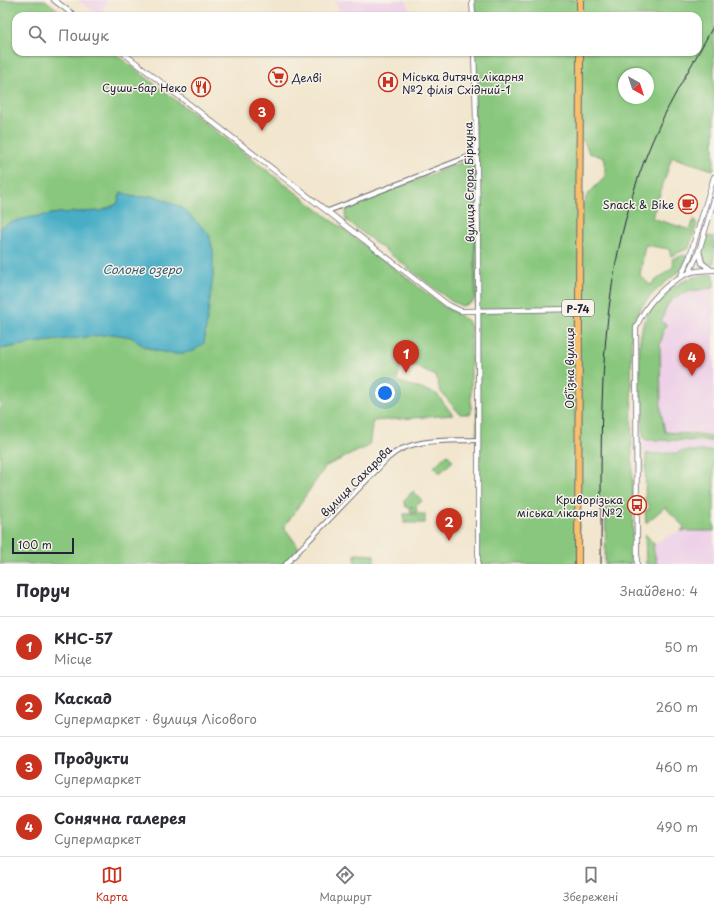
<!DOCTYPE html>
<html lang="uk">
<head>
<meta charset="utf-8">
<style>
	body { margin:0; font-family:"Playpen Sans",sans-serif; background:#f7f7f7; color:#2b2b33 }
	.compass { position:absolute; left:618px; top:68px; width:36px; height:36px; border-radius:50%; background:#fff; box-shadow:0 1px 3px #0004; rotate:141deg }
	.scale { position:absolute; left:12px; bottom:10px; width:62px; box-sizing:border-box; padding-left:4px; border:2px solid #22223b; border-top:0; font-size:11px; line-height:14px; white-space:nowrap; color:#22223b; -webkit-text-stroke:3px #f7f3e8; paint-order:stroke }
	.you { position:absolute; left:385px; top:393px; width:14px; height:14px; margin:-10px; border:3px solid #fff; border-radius:50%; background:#1a73e8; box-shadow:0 0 0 6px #1a73e833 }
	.badge { display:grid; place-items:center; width:26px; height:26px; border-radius:50%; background:#c8321e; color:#fff; font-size:13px; font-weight:700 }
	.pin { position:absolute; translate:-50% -33px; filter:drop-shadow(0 1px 2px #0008) }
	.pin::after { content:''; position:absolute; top:21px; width:14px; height:12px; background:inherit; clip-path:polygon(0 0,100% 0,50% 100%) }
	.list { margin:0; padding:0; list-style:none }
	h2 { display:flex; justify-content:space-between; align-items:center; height:52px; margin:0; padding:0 16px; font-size:17px }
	h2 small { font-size:13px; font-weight:400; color:#7c7c81 }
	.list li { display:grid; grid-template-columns:26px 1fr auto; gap:12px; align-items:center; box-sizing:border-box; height:60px; padding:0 16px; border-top:1px solid #e1e1e2 }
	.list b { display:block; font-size:15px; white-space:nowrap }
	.list p { margin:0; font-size:13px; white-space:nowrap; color:#7c7c81 }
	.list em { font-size:13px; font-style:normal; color:#7c7c81 }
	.icon { flex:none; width:22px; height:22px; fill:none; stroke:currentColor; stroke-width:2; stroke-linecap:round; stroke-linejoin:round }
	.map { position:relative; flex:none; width:714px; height:564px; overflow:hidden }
	.search { position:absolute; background:#fff; box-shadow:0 1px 3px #0004; left:12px; right:12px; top:12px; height:44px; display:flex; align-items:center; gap:10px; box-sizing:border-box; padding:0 14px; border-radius:12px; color:#7c7c81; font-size:15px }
	.sheet { height:292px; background:#fff }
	nav { display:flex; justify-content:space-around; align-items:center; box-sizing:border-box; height:56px; border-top:1px solid #e1e1e2; background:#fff; font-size:11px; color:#7c7c81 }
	nav a { display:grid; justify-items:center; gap:2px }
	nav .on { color:#c8321e }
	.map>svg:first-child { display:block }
	.built { fill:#eed0e8 }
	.green { fill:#89c77e; stroke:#56745c; fill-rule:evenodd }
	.water { fill:#47aec6; stroke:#346880 }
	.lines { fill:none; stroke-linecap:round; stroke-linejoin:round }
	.minor-casing { stroke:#6b676e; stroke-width:6 }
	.tertiary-casing { stroke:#6b676e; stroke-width:6 }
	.primary-casing { stroke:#6b676e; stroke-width:8 }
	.minor { stroke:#fff; stroke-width:4 }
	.tertiary { stroke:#fff; stroke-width:4.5 }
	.primary { stroke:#f8bf6c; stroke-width:6 }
	.tram { stroke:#22223b; stroke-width:1 }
	.labels { text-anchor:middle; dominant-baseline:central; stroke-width:3; stroke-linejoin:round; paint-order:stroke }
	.shield { fill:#f7f3e8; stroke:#62616f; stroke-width:1 }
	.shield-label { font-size:10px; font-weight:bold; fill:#22223b }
	.poi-label { font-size:11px; fill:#22223b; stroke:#f7f3e8; text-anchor:end }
	.street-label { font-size:11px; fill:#22223b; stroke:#f7f3e8 }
	.water-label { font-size:12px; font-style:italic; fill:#315a73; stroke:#f7f3e8 }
</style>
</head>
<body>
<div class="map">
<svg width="714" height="564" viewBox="0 0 714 564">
	<rect width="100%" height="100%" fill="#f7f3e8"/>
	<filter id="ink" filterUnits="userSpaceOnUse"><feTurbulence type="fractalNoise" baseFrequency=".025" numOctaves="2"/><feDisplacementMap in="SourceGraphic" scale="8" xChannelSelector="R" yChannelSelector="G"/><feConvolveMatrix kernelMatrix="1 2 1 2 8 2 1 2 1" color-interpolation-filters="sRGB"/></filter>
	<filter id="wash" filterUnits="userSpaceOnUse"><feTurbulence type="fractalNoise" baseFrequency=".012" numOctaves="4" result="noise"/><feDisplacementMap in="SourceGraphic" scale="16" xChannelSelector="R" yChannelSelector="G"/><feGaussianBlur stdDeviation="0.9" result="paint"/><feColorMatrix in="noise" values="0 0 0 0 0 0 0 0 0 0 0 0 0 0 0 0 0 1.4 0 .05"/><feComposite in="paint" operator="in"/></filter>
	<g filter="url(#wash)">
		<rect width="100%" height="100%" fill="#f2e6ce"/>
		<g class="built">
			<polygon points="77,0 108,0 100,16"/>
			<polygon points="335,0 406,0 412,16 341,16"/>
			<polygon points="707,273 714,273 714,451 682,451 676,453 646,454 643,456 641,405 639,403 639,335 642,323 650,306 667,290 693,275"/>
			<polygon points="681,531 714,531 714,564 657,564 653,547 663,538"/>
		</g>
		<g class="green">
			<path d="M 0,0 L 45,0 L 66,16 L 16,16 L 16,52 L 113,52 L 446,308 C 455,313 467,317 471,327 L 471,414 L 460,414 L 440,391 L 436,376 L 402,361 L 397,381 L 437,394 L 453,415 L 373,421 L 369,446 L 326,466 L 284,527 L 300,549 L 286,564 L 0,564 L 0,349 C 26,344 109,328 131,337 C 136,339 139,344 144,347 C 154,351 166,352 177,354 L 155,196 L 133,197 L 121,192 L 117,204 L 101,211 L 59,213 L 23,219 L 0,228 Z"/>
			<path d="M 472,0 L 714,0 L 714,167 L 713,170 L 672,157 L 652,218 L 690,230 L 694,219 L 697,224 L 689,248 L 671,256 L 669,249 L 645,245 L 640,275 L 650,285 L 674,266 L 672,259 L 685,255 L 687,257 C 681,272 677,273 666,282 C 644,300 633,313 631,342 L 633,558 L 630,564 L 605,564 L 606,503 L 579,501 L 578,564 L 478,564 L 474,52 L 698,52 L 698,16 L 473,16 ZM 624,74 L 648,74 L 648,98 L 624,98 ZM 579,140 L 584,141 L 589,153 L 605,158 L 605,177 L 587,195 L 584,204 L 579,205 Z"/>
			<polygon points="462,162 469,163 474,167 475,294 473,302 462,306 451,301 346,220 345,215 348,207"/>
			<polygon points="709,236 714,237 714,264 705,262 701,252 704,238"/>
			<path d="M 714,274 L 714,288 C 699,290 674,291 666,308 C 665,310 663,317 661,322 L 666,324 L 660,345 L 661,412 L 665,432 L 714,436 L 714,441 L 646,440 L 643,436 L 642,405 L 640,403 C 640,359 630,319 669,290 C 683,280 696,275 714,274 Z"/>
			<polygon points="682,451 714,451 714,531 681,531 684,527 665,507 646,523 645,510 649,510 649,504 645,503 646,454 676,453"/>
			<polygon points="447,454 453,461 440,473 434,467"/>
			<polygon points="413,491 422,501 416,506 417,512 411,513 410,508 413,507 406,507 404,500"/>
			<rect x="404" y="514" width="21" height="9"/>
			<polygon points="645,534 655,545 653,547 657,564 646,564"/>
			<polygon points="355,554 374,555 374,564 355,564"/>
		</g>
		<polygon class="water" points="121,192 133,197 155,196 181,207 209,234 213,251 213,277 204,343 194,351 177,354 157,351 144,346 131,337 113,334 33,343 0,349 0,228 8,223 27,218 59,213 101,211 117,204"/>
	</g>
	<g filter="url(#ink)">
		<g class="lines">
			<g class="minor-casing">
				<g id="minor">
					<polyline points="328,211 478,153"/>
					<path d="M 286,564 L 388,458 C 411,437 448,441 478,440"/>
				</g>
			</g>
			<g class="tertiary-casing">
				<g id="tertiary">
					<polyline points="54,0 75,16"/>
					<polyline points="472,0 473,16"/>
					<polyline points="122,52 448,305 461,311 467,311 578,309"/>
					<path d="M 474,52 C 480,223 478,393 478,564"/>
					<polyline points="699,251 702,263 710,269"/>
					<polyline points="689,273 699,251 714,200"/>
					<polyline points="681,276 690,256 714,177"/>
					<path d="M 637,564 L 636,328 C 644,306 667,281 689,273 C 697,270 705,270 714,270"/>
				</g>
			</g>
			<g class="primary-casing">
				<g id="primary">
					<polyline points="580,16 580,0"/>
					<polyline points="578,564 580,52"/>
				</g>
			</g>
			<use href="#minor" class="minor"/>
			<use href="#tertiary" class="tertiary"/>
			<use href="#primary" class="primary"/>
			<path class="tram" d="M 601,564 C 602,424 594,292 645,159 C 663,111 690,69 714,25"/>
		</g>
	</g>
	<defs>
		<g id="supermarket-ring" transform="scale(1)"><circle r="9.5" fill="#f7f3e8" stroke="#c8321e" stroke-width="1.5"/><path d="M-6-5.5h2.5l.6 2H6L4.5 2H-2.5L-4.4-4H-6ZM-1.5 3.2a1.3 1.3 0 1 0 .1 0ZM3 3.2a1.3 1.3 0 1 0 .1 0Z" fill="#c8321e"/></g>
		<g id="hospital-ring" transform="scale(1)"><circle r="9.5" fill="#f7f3e8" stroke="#c8321e" stroke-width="1.5"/><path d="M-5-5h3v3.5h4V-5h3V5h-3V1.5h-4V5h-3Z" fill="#c8321e"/></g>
		<g id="restaurant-ring" transform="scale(1)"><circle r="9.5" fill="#f7f3e8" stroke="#c8321e" stroke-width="1.5"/><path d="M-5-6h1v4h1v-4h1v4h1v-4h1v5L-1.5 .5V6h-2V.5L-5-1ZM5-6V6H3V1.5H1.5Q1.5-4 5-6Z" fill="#c8321e"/></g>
		<g id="cafe-ring" transform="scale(1)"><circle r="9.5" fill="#f7f3e8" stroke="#c8321e" stroke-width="1.5"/><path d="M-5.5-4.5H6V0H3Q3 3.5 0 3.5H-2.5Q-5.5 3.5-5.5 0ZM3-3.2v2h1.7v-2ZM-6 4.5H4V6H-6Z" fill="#c8321e"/></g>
		<g id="bus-ring" transform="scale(1)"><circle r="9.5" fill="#f7f3e8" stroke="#c8321e" stroke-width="1.5"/><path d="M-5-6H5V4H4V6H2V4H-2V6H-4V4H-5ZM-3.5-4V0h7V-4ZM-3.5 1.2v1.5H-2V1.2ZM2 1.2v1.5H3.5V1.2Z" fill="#c8321e"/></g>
	</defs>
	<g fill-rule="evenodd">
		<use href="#supermarket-ring" x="278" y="77"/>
		<use href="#hospital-ring" x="388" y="82"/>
		<use href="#restaurant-ring" x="201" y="87"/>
		<use href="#cafe-ring" x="688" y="204"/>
		<use href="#bus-ring" x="637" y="505"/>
	</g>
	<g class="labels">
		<rect class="shield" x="562" y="300" width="32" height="16" rx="3"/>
		<g class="shield-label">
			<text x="578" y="308">Р-74</text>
		</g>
		<g class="poi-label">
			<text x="402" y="76" text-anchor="start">Міська дитяча лікарня<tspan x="402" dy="13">№2 філія Східний-1</tspan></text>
			<text x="292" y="77" text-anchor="start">Делві</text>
			<text x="187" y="87">Суши-бар Неко</text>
			<text x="674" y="204">Snack &amp; Bike</text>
			<text x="623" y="499">Криворізька<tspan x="623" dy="13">міська лікарня №2</tspan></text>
		</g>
		<g class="street-label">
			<text transform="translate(469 182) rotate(-91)">вулиця Єгора Біркуна</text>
			<text transform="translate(569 368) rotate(-90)">Обʼїзна вулиця</text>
			<text transform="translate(356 481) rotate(-45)">вулиця Сахарова</text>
		</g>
		<g class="water-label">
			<text x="142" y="269">Солоне озеро</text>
		</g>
	</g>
</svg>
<svg class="compass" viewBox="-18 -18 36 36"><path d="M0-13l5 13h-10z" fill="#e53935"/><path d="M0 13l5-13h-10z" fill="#7c7c81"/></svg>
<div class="scale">100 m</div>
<div class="you"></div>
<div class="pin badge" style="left:406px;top:373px">1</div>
<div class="pin badge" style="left:449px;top:541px">2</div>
<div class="pin badge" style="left:262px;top:131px">3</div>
<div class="pin badge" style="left:692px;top:376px">4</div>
<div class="search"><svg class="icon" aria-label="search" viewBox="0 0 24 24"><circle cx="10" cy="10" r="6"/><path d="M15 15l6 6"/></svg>Пошук</div>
</div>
<section class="sheet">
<h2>Поруч<small>Знайдено: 4</small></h2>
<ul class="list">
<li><span class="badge">1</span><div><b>КНС-57</b><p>Місце</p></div><em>50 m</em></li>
<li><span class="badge">2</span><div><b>Каскад</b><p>Супермаркет · вулиця Лісового</p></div><em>260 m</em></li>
<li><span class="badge">3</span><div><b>Продукти</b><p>Супермаркет</p></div><em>460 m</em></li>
<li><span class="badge">4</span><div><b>Сонячна галерея</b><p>Супермаркет</p></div><em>490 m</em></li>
</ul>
</section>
<nav>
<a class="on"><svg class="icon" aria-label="map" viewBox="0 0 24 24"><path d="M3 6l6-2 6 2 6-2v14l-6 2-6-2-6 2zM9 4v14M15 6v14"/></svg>Карта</a>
<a><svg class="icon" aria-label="directions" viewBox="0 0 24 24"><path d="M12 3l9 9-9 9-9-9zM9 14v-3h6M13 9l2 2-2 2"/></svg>Маршрут</a>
<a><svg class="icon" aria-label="saved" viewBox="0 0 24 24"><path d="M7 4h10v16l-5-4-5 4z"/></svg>Збережені</a>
</nav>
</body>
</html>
